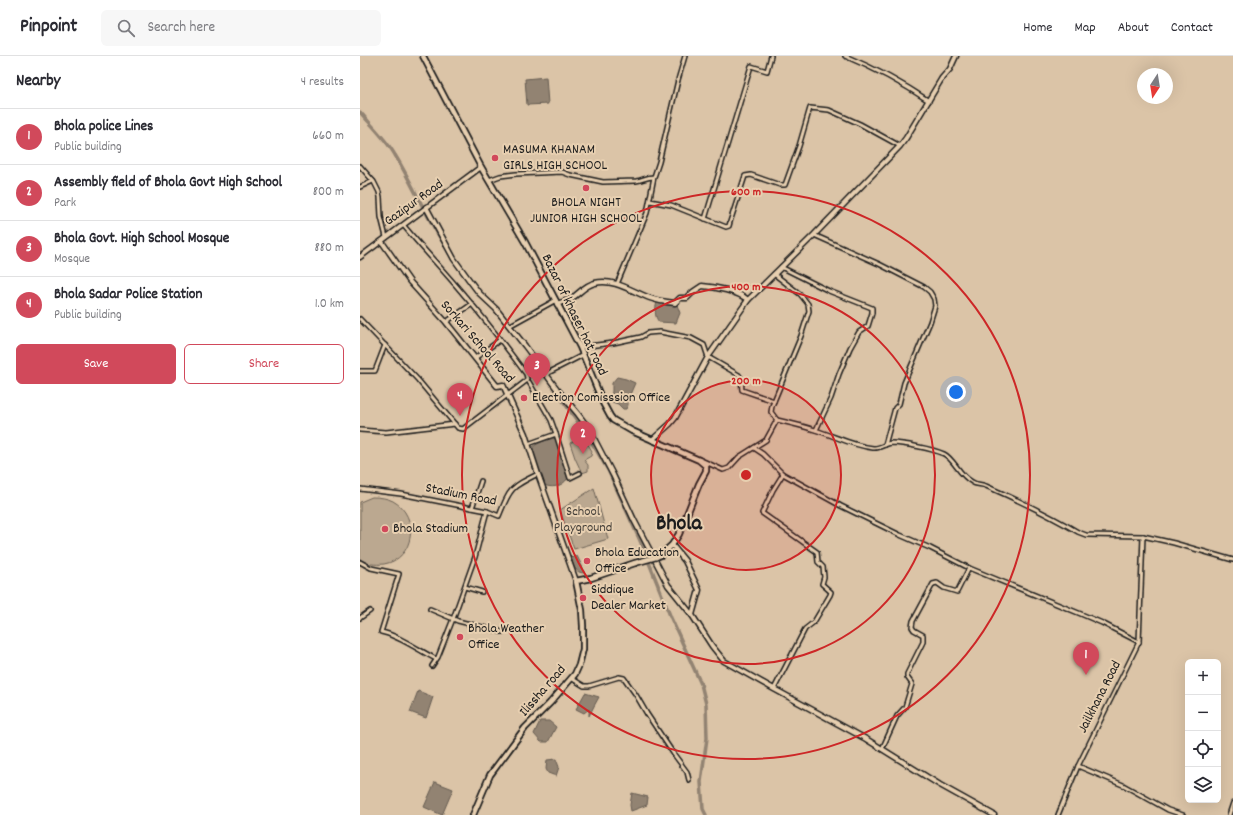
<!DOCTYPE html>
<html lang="en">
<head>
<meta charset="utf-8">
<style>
	body { margin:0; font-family:Dekko,sans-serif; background:#f7f7f7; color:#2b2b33 }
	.controls { position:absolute; right:12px; bottom:12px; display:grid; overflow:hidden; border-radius:6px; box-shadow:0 4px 16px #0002 }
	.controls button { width:36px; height:36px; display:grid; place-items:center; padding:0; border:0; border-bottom:1px solid #e1e1e2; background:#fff; color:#2b2b33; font:20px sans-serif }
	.compass { position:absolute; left:777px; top:12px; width:36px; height:36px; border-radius:50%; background:#fff; box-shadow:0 4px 16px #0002; rotate:192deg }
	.you { position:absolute; left:596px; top:336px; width:14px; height:14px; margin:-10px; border:3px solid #fff; border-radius:50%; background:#1a73e8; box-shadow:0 0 0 6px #1a73e833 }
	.badge { display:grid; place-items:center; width:26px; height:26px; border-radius:50%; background:#d1495b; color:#fff; font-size:13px; font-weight:700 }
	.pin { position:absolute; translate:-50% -33px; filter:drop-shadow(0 1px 2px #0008) }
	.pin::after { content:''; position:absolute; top:21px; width:14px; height:12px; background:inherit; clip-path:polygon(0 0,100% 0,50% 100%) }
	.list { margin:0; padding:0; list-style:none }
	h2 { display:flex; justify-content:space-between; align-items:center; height:52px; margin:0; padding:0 16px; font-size:17px }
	h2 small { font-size:13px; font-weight:400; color:#7c7c81 }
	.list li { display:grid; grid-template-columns:26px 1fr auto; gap:12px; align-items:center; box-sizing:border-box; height:56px; padding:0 16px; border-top:1px solid #e1e1e2 }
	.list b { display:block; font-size:15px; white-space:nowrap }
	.list p { margin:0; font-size:13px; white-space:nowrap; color:#7c7c81 }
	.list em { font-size:13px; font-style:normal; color:#7c7c81 }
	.actions { display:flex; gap:8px; padding:12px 16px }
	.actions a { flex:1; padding:9px 0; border:1px solid #d1495b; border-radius:6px; text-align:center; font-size:14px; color:#d1495b }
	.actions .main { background:#d1495b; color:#fff }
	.icon { flex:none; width:22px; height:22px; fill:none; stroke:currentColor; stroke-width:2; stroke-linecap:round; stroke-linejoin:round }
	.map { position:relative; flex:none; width:873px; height:759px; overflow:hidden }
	header { display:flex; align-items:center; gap:24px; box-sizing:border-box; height:56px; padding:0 20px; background:#fff; border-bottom:1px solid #e1e1e2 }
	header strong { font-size:19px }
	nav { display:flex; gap:22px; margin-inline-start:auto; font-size:14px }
	.search { width:280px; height:36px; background:#f7f7f7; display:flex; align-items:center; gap:10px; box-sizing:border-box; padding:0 14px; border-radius:6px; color:#7c7c81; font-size:15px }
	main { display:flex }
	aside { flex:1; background:#fff }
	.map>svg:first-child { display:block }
	.green { fill:#bba890; stroke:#6c6256 }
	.water { fill:#928372; stroke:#635a50 }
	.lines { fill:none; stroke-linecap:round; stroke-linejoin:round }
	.canal { stroke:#928372; stroke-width:3.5 }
	.street-casing { stroke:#1c1c1c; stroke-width:6 }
	.secondary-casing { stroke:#1c1c1c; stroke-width:7 }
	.primary-casing { stroke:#1c1c1c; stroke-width:8 }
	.street { stroke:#e7cfb0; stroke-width:3 }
	.secondary { stroke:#e7cfb0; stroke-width:4 }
	.primary { stroke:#e7cfb0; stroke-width:4.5 }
	.primary-bridge-casing { stroke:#1c1c1c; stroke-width:8; stroke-linecap:butt }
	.primary-bridge { stroke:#e7cfb0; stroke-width:4.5 }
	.ring { fill:none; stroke:#cd2727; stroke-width:2 }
	.poi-dot { fill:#d1495b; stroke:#e7cfb0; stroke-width:1.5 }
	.labels { text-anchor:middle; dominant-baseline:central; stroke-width:4; stroke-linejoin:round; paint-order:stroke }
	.poi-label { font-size:14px; fill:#1c1c1c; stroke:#e7cfb0; text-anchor:start }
	.street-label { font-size:14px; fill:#1c1c1c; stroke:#e7cfb0 }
	.park-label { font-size:14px; fill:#443f39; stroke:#e7cfb0 }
	.town-label { font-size:22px; font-weight:bold; fill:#1c1c1c; stroke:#e7cfb0 }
	.centre { fill:#cd2727; stroke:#e7cfb0; stroke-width:2 }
	.ring-label { font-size:12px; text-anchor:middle; font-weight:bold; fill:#cd2727; stroke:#e7cfb0; stroke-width:4; stroke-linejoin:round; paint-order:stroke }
</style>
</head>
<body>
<header>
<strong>Pinpoint</strong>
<div class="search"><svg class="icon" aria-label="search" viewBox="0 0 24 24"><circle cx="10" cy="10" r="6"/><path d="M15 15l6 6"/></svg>Search here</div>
<nav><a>Home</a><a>Map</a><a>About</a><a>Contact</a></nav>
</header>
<main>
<aside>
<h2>Nearby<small>4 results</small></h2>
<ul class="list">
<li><span class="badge">1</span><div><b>Bhola police Lines</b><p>Public building</p></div><em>660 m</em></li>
<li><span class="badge">2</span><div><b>Assembly field of Bhola Govt High School</b><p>Park</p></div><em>800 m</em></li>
<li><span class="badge">3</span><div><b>Bhola Govt. High School Mosque</b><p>Mosque</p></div><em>880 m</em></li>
<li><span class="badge">4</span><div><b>Bhola Sadar Police Station</b><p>Public building</p></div><em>1.0 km</em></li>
</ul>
<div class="actions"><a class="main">Save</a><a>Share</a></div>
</aside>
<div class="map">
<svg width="873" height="759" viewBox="0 0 873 759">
	<rect width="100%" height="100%" fill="#dbc4a7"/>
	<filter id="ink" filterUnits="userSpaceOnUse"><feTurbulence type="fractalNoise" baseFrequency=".025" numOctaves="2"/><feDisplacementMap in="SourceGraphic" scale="8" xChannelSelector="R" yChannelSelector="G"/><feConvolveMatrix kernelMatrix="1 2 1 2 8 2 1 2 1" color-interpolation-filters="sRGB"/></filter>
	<g filter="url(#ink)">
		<g class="green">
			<polygon points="224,382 232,395 231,400 224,404 228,409 228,415 222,417 215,402 210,387 218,383"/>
			<polygon points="234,432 248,483 214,493 200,454"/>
			<path d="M 12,441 C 20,441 27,442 33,445 C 60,460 55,503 24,508 C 15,509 7,508 0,504 L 0,446 Z"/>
		</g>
		<g class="water">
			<polygon points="186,21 188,48 167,49 165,23"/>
			<path d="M 297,246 L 317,249 L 320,257 L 316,267 L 299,266 C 294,260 295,253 297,246 Z"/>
			<polygon points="257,321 266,323 275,327 268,343 268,349 266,353 263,353 258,348 252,346 251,343 252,335 252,327"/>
			<path d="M 196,382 L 208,422 C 202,431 191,433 182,428 L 174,398 L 171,393 C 176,387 188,383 196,382 Z"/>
			<path d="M 217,500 L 223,512 L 224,517 C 215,517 213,509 211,502 Z"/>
			<polygon points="58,635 73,641 66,662 50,656"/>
			<polygon points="225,637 239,641 234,650 229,660 229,653 224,657 216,653"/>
			<polygon points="180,665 189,665 196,671 188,686 181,686 174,678"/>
			<polygon points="196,703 199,711 196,720 188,717 186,713 187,704"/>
			<polygon points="75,726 93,733 82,759 64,751"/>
			<polygon points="272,737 288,741 287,749 271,755 270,749"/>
		</g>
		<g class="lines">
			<g class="canal">
				<path d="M 0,56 C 12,70 26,83 35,99 C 54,130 67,164 88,194"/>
				<polyline points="188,324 228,380 248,414 282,489 311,562 341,628 346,648 347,682 341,726 343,753 346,759"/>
			</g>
			<g class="street-casing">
				<g id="street">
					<path d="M 485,0 C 514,12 542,27 569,45"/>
					<polyline points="0,110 14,126 19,136 20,141 21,161 26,181"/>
					<path d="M 129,124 L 140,120 L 156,118 L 202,116 L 210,119 L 243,126 L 276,125 C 283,124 286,121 294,121"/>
					<polyline points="0,131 13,125"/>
					<polyline points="290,145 311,149 366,171 369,170 370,166 385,120 391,119 420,129 425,129 439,90 450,52 469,54 500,68 540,90"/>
					<polyline points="345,163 391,10 407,15 411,0"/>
					<polyline points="454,179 519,208 564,231 570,236 574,243 575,250 570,266 544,327 539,348 535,352 525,389"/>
					<polyline points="421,211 469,235 512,252 512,257 508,270 499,276 490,292 479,318 471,342 456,374"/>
					<polyline points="414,218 440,238 448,248 449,255 441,280 412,350 411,356 417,364"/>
					<polyline points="257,228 287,157 294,121 299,106 318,24 325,0"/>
					<path d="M 0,263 L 58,324 L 98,372 L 103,373 L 166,325 L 167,322 L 166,318 C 146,291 126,264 104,239 C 84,215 63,193 44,170"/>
					<polyline points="86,266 112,248"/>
					<polyline points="149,270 196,244"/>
					<path d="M 220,291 L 253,287 L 281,281 L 288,277 L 300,276 L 331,282 L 344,289 L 348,301 L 379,319 C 383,324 381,329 382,334 L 414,345"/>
					<polyline points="115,302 140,284"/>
					<polyline points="0,315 15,315 25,289"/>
					<polyline points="186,318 223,299"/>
					<polyline points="169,326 191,364 196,378"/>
					<polyline points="0,374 26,376 95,368"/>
					<polyline points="168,388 196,378 210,422 220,417"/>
					<polyline points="394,392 403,398 423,418 481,450 540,479 570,492 609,512 721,558 742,567 779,586"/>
					<path d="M 341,404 L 363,414 L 369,412 L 379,401 L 406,384 L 417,364 C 430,367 443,370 455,374 C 475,380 493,390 513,392 C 519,393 525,388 531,387 C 543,387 573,393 584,398 C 594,403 599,419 612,426 C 616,429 621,428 626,430 C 658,444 689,459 718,476 L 726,479 L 783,480 L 814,487 L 873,504"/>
					<path d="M 0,433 L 41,438 L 127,455 L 139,460 C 150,432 151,431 178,418"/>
					<polyline points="112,452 121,425"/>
					<path d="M 0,506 L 11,512 L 39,518 L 21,576 C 38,579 60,595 76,603"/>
					<polyline points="105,531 122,536"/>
					<polyline points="70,553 98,565 142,576"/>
					<polyline points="0,562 10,555"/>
					<polyline points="72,610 78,601 93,563 115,501 127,455"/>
					<polyline points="211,622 224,630 229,630 259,621 264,622 276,639 287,658 313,697 327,716 329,724"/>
					<polyline points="414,633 445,573 454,566 470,539 471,536 462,528 464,521 463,511 458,506 457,496 402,457 413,434 423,418"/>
					<polyline points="522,693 537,660 545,651 552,628 547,621 547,618 563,586 563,579 554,574 552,571 553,565 573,528 577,527 584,532 597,536 609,512"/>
					<polyline points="718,710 763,729 808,754 823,759"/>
					<polyline points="698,759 718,710 779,586 783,480"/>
					<polyline points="869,759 873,747"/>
				</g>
			</g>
			<g class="secondary-casing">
				<g id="secondary">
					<polyline points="66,151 94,203 110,225 119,237 136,253 165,290 197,333 218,358 229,373 253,419 274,464 308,529 332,559 352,590 364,605 414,633 506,683 580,729 634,759"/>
					<polyline points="22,186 50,226 86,266 137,330 143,329 144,331 165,378 178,418 216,525"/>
					<polyline points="0,201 121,111"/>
					<path d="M 197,248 C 202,246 207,245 212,242 C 220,237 225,229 235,227 C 254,222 273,236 290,242 C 298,245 306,246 315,247 L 320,242 L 327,242 L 333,236 L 342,230 C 355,231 378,235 388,244"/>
					<polyline points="292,384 310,368 315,362 348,301 388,244 454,179 540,90 546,82 582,22 590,13 596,0"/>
					<polyline points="312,489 325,505 339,534 332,559"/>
				</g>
			</g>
			<g class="primary-casing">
				<g id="primary">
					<polyline points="63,0 121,111 165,186 220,291 243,347 250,360 253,364 272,375 339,404 346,410 346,415 339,428 319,478 312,489 301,499 296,501"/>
					<polyline points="113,759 130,719 165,672 190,647 215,618 219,609 223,593 223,570 222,554 216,525 231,522 275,507"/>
				</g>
			</g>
			<use href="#street" class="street"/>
			<use href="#secondary" class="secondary"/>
			<use href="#primary" class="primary"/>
			<g class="primary-bridge-casing">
				<polyline id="primary-bridge" points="275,507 296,501"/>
			</g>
			<use href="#primary-bridge" class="primary-bridge"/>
		</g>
	</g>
	<circle cx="386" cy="419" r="95" fill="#cd2727" fill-opacity=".12"/>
	<g class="ring">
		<circle cx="386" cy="419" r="95"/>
		<circle cx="386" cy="419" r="189"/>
		<circle cx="386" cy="419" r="284"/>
	</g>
	<g class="poi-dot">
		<circle cx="135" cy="102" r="4"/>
		<circle cx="226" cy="132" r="4"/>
		<circle cx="164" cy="342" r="4"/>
		<circle cx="25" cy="473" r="4"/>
		<circle cx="227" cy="505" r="4"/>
		<circle cx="223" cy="542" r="4"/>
		<circle cx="100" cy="581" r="4"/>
	</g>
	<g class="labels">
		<g class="poi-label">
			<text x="143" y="94">MASUMA KHANAM<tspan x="143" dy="16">GIRLS HIGH SCHOOL</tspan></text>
			<text x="226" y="147" text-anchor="middle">BHOLA NIGHT<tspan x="226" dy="16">JUNIOR HIGH SCHOOL</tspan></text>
			<text x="172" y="342">Election Comisssion Office</text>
			<text x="33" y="473">Bhola Stadium</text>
			<text x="235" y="497">Bhola Education<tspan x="235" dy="16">Office</tspan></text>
			<text x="231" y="534">Siddique<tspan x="231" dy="16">Dealer Market</tspan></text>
			<text x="108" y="573">Bhola Weather<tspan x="108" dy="16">Office</tspan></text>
		</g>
		<g class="street-label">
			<text transform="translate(54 147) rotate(-36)">Gazipur Road</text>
			<text transform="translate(214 259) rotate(64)">Bazar of khaser hat road</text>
			<text transform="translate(117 286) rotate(49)">Sorkari School Road</text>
			<text transform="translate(101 439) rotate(11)">Stadium Road</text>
			<text transform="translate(183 635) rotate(-49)">Ilissha road</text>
			<text transform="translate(740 641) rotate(-63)">Jailkhana Road</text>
		</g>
		<g class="park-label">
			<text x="223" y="456">School<tspan x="223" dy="16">Playground</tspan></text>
		</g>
		<g class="town-label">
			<text x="319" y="468">Bhola</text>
		</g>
	</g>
	<circle cx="386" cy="419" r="6" class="centre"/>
	<g class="ring-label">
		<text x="386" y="139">600 m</text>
		<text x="386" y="234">400 m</text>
		<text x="386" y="328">200 m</text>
	</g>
</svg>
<div class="controls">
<button>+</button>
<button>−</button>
<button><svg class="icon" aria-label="locate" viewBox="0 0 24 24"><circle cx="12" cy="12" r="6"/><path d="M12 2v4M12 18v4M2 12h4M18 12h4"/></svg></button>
<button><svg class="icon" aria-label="layers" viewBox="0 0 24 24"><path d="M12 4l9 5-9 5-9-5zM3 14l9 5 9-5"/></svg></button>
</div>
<svg class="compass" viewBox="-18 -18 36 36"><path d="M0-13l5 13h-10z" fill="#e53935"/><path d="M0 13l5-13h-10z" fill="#7c7c81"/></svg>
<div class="you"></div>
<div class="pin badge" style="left:726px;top:619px">1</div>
<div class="pin badge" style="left:223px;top:398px">2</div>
<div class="pin badge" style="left:177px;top:330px">3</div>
<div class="pin badge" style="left:100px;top:360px">4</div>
</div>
</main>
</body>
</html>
